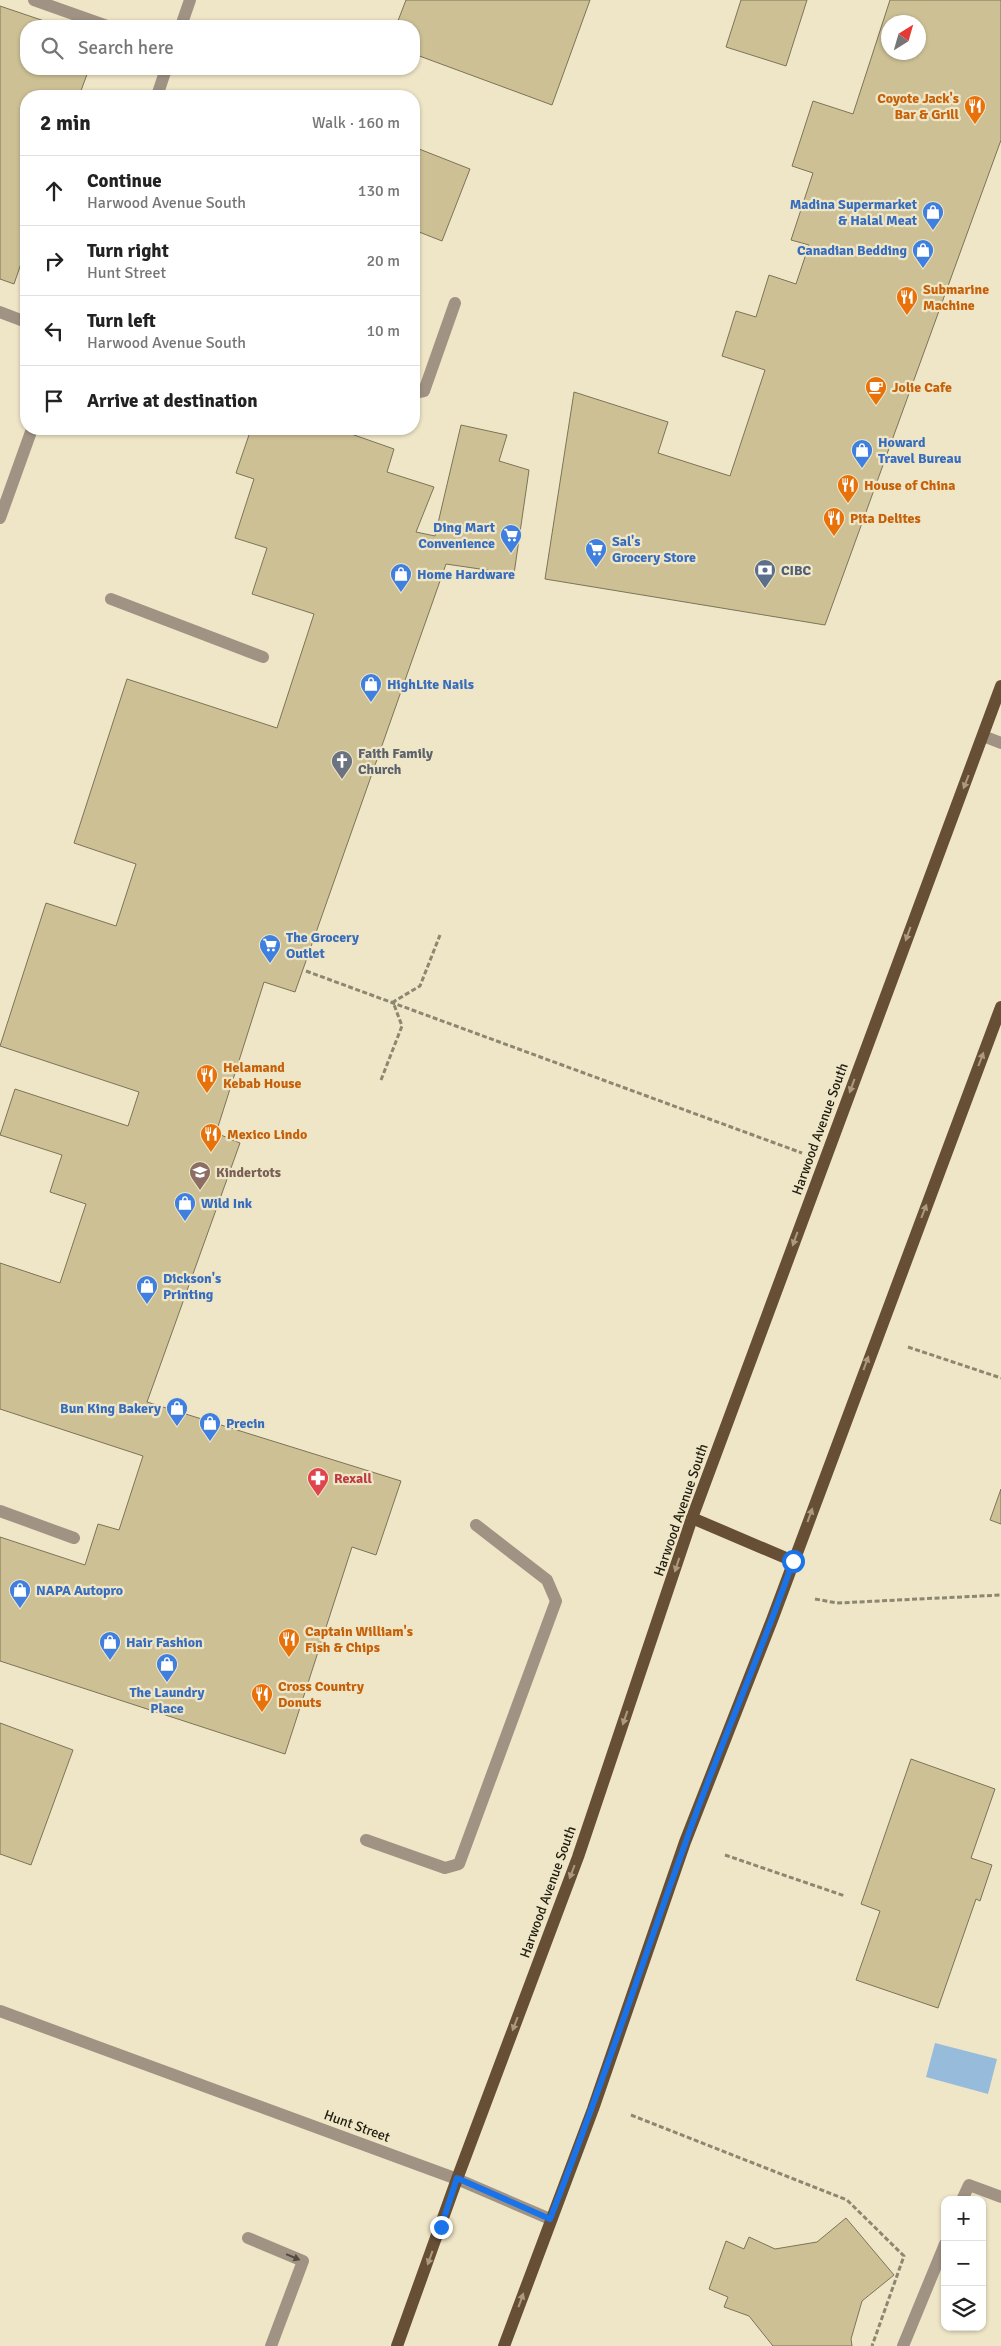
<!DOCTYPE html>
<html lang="en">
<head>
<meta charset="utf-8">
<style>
	body { margin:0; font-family:Signika,sans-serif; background:#f6f6f6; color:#222 }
	.controls { position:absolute; right:15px; bottom:15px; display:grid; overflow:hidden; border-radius:10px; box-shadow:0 1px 4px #0004 }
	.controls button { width:45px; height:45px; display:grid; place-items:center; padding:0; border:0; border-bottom:1px solid #e0e0e0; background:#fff; color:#222; font:25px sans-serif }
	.compass { position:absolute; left:881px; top:15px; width:45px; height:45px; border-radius:50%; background:#fff; box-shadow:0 1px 4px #0004; rotate:37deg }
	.stop { position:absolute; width:15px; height:15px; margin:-11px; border:4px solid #1a73e8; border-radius:50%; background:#fff }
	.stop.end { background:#1a73e8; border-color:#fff; box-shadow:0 1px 5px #0008 }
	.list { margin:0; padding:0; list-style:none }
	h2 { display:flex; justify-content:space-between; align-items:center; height:65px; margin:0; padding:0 20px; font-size:21px }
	h2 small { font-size:16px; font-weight:400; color:#767676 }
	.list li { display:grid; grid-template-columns:32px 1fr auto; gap:15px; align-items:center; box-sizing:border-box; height:70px; padding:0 20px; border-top:1px solid #e0e0e0 }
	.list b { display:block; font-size:19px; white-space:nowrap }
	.list p { margin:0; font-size:16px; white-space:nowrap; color:#767676 }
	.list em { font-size:16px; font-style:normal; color:#767676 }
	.icon { flex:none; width:28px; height:28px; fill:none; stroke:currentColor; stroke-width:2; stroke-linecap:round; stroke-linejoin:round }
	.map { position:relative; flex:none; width:1001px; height:2346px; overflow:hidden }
	.search { position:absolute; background:#fff; box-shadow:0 1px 4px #0004; left:20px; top:20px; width:400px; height:55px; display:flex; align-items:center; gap:12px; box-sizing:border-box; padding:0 18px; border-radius:20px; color:#767676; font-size:19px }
	.panel { position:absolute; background:#fff; box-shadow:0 1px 4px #0004; left:20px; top:90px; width:400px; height:345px; border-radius:20px }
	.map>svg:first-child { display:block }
	.water { fill:#97bbda }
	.building { fill:#cdc095; stroke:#7c7458; fill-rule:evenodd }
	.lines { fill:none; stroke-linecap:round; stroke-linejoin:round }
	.path { stroke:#8d8771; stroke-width:3; stroke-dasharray:5 2.5; stroke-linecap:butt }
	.minor { stroke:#a19384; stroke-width:12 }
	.major { stroke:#674f35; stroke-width:12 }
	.oneway { fill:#ab9a7e }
	.oneway2 { fill:#534c3e }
	.route { stroke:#1a73e8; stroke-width:6 }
	.labels { text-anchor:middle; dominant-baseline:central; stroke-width:4.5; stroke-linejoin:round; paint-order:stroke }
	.food-label { font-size:14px; font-weight:bold; fill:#c56008; stroke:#efe6c7; text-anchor:start }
	.shop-label { font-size:14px; font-weight:bold; fill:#366cbe; stroke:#efe6c7; text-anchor:start }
	.service-label { font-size:14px; font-weight:bold; fill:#4e5e75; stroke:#efe6c7; text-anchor:start }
	.worship-label { font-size:14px; font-weight:bold; fill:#5b616d; stroke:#efe6c7; text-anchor:start }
	.street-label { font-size:14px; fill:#1f1c10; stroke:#efe6c7 }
	.education-label { font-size:14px; font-weight:bold; fill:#785e54; stroke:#efe6c7; text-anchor:start }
	.health-label { font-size:14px; font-weight:bold; fill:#be3a42; stroke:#efe6c7; text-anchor:start }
</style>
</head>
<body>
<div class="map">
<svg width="1001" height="2346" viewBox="0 0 1001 2346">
	<rect width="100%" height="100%" fill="#efe6c7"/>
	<polygon class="water" points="935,2043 997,2059 988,2094 926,2077"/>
	<g class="building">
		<polygon points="406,0 590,0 552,105 414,54 414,26 396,26"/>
		<polygon points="741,0 807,0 786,66 726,47"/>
		<path d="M 890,0 L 1001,0 L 1001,140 L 825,625 L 545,579 L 574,392 L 668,422 L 658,453 L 730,476 L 765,370 L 722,356 L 736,311 L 756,317 L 769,275 L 796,284 L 809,245 L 791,240 L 813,173 L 792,166 L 813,101 L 853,114 ZM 888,22 L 918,22 L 918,52 L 888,52 Z"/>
		<polygon points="0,6 59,26 26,26 26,69 89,69 79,96 26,96 26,249 14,284 0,279"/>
		<polygon points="414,147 470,169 442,241 414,230"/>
		<polygon points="461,425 507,435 499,461 529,470 514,574 446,564 295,992 264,982 216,1133 240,1143 147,1402 401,1481 376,1555 352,1547 285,1754 0,1661 0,1537 85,1565 98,1524 119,1530 143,1456 0,1409 0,1263 60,1283 86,1204 50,1192 62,1155 0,1135 15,1089 128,1126 139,1092 0,1046 46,903 116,926 136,864 74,843 127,679 277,728 314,614 252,594 267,548 235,538 254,479 236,473 251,429 337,429 394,449 387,472 434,487 416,532 435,536"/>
		<polygon points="1001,1489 1001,1524 990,1520"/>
		<polygon points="0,1723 73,1750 31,1865 0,1854"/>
		<polygon points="911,1759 995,1789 971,1858 992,1865 980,1901 976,1899 938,2008 856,1980 880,1911 861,1904"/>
		<polygon points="846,2218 894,2275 862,2301 851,2339 852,2346 773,2346 749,2316 724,2307 728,2297 709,2289 726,2241 744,2249 749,2237 775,2249 817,2242"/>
	</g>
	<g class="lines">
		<g class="path">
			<polyline points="306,971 802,1153"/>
			<polyline points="381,1080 402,1026 393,1002 420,986 440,935"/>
			<polyline points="908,1347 1001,1378"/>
			<polyline points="815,1599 837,1603 1001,1595"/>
			<polyline points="725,1855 845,1896"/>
			<polyline points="631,2115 847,2200 904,2256 872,2346"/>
		</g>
		<g class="minor">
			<polyline points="34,0 107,26"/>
			<polyline points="181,26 190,0"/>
			<polyline points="157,96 166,69"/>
			<polyline points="0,312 26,322"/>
			<polyline points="414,393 424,391 455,303"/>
			<polyline points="0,518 32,429"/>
			<polyline points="111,599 263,657"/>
			<polyline points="983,736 1001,743"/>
			<polyline points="0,1511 74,1538"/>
			<polyline points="366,1840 445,1868 459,1864 556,1601 547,1580 476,1525"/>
			<polyline points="0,2011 457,2179 550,2219"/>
			<polyline points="962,2200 969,2185 1001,2197"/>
			<polyline points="248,2238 303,2261 271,2346"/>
			<polyline points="903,2346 945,2244"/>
		</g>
		<g class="major">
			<polyline points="692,1518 793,1561"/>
			<polyline points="397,2346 457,2179 578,1857 692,1518 1001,686"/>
			<polyline points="504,2346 593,2109 685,1842 772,1620 1001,1007"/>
		</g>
	</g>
	<defs><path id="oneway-solid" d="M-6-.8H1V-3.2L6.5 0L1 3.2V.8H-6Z" transform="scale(1.25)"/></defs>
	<g class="oneway">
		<use href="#oneway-solid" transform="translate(966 782) rotate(111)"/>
		<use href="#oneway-solid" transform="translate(908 934) rotate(110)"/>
		<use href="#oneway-solid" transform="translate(981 1059) rotate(-69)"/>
		<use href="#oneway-solid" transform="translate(852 1086) rotate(110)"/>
		<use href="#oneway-solid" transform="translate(924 1211) rotate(-69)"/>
		<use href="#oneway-solid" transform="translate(795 1239) rotate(110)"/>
		<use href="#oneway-solid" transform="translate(866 1363) rotate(-70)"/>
		<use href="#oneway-solid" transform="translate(810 1515) rotate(-70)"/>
		<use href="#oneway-solid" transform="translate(677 1565) rotate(108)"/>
		<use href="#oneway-solid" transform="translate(625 1718) rotate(109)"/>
		<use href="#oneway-solid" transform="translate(572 1872) rotate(111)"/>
		<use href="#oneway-solid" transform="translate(515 2024) rotate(111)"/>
		<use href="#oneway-solid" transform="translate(430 2258) rotate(110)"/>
		<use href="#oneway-solid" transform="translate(521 2300) rotate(-70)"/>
	</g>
	<use class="oneway2" href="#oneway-solid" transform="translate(293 2257) rotate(23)"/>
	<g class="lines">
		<path class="route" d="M 441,2227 L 457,2178 L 550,2219 C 599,2095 640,1969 685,1844 C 718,1749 760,1657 793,1561"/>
	</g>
	<defs>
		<g id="restaurant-pin" transform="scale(1.125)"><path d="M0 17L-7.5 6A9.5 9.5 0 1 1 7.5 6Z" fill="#e8710a" stroke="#efe6c7"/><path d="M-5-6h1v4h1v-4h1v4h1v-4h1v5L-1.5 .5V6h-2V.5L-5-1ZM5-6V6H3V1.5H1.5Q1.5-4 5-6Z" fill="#fff"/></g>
		<g id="shop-pin" transform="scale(1.125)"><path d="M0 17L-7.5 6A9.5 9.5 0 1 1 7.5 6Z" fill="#3f7fe0" stroke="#efe6c7"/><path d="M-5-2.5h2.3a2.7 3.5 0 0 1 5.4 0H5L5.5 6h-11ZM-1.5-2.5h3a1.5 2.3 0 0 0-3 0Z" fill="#fff"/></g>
		<g id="cafe-pin" transform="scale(1.125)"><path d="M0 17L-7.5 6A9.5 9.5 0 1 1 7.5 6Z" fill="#e8710a" stroke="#efe6c7"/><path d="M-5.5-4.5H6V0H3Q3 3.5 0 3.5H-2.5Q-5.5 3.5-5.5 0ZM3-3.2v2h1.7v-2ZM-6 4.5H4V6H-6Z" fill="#fff"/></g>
		<g id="supermarket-pin" transform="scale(1.125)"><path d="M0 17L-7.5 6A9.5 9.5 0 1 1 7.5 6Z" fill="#3f7fe0" stroke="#efe6c7"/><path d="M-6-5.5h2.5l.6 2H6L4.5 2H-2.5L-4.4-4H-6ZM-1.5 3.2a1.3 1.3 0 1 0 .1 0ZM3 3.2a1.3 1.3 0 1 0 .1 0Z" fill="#fff"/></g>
		<g id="bank-pin" transform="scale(1.125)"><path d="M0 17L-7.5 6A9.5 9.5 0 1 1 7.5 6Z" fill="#5c6f8a" stroke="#efe6c7"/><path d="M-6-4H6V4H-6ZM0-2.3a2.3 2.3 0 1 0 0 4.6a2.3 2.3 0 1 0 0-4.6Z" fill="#fff"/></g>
		<g id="church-pin" transform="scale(1.125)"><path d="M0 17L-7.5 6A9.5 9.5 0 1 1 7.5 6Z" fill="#6b7280" stroke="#efe6c7"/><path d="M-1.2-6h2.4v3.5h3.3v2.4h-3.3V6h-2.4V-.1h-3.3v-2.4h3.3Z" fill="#fff"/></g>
		<g id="school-pin" transform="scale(1.125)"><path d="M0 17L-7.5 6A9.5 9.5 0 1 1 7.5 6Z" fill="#8d6e63" stroke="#efe6c7"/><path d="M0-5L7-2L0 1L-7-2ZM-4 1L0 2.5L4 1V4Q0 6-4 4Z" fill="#fff"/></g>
		<g id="pharmacy-pin" transform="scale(1.125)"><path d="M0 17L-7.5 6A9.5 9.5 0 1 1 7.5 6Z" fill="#e0444e" stroke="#efe6c7"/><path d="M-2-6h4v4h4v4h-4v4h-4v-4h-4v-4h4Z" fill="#fff"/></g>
	</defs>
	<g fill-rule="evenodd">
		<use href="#restaurant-pin" x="975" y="106"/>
		<use href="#shop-pin" x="933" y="212"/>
		<use href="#shop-pin" x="923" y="250"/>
		<use href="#restaurant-pin" x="907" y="297"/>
		<use href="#cafe-pin" x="876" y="387"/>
		<use href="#shop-pin" x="862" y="450"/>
		<use href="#restaurant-pin" x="848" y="485"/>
		<use href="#restaurant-pin" x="834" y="518"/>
		<use href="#supermarket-pin" x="511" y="535"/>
		<use href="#supermarket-pin" x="596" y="549"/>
		<use href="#bank-pin" x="765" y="570"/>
		<use href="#shop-pin" x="401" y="574"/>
		<use href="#shop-pin" x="371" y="684"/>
		<use href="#church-pin" x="342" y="761"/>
		<use href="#supermarket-pin" x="270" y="945"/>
		<use href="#restaurant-pin" x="207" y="1075"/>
		<use href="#restaurant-pin" x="211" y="1134"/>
		<use href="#school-pin" x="200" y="1172"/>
		<use href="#shop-pin" x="185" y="1203"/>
		<use href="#shop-pin" x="147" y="1286"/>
		<use href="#shop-pin" x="177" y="1408"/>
		<use href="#shop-pin" x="210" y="1423"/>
		<use href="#pharmacy-pin" x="318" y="1478"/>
		<use href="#shop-pin" x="20" y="1590"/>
		<use href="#restaurant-pin" x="289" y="1639"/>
		<use href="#shop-pin" x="110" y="1642"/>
		<use href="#shop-pin" x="167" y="1664"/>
		<use href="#restaurant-pin" x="262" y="1694"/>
	</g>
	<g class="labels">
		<g class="food-label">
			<text x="959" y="98" text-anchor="end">Coyote Jack's<tspan x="959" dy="16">Bar &amp; Grill</tspan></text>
			<text x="923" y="289">Submarine<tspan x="923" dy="16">Machine</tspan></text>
			<text x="892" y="387">Jolie Cafe</text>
			<text x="864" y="485">House of China</text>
			<text x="850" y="518">Pita Delites</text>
			<text x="223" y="1067">Helamand<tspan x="223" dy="16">Kebab House</tspan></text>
			<text x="227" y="1134">Mexico Lindo</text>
			<text x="305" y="1631">Captain William's<tspan x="305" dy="16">Fish &amp; Chips</tspan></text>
			<text x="278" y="1686">Cross Country<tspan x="278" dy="16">Donuts</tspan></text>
		</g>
		<g class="shop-label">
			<text x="917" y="204" text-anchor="end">Madina Supermarket<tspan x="917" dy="16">&amp; Halal Meat</tspan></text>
			<text x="907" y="250" text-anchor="end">Canadian Bedding</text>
			<text x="878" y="442">Howard<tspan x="878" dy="16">Travel Bureau</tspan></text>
			<text x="495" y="527" text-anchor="end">Ding Mart<tspan x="495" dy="16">Convenience</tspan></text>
			<text x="612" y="541">Sal's<tspan x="612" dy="16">Grocery Store</tspan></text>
			<text x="417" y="574">Home Hardware</text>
			<text x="387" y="684">HighLite Nails</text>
			<text x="286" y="937">The Grocery<tspan x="286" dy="16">Outlet</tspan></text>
			<text x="201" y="1203">Wild Ink</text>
			<text x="163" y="1278">Dickson's<tspan x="163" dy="16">Printing</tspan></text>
			<text x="161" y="1408" text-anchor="end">Bun King Bakery</text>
			<text x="226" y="1423">Precin</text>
			<text x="36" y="1590">NAPA Autopro</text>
			<text x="126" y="1642">Hair Fashion</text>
			<text x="167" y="1692" text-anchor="middle">The Laundry<tspan x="167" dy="16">Place</tspan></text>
		</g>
		<g class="service-label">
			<text x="781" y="570">CIBC</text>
		</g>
		<g class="worship-label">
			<text x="358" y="753">Faith Family<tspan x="358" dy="16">Church</tspan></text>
		</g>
		<g class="street-label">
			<text transform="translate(820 1129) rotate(-70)">Harwood Avenue South</text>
			<text transform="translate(681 1510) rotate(-71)">Harwood Avenue South</text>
			<text transform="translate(548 1892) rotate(-70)">Harwood Avenue South</text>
			<text transform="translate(357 2126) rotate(20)">Hunt Street</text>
		</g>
		<g class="education-label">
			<text x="216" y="1172">Kindertots</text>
		</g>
		<g class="health-label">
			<text x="334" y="1478">Rexall</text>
		</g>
	</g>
</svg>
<div class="controls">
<button>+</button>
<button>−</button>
<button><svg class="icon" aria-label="layers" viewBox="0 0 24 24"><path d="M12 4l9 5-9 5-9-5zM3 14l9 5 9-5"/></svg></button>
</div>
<svg class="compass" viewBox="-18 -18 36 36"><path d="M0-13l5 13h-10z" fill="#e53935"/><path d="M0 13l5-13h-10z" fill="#767676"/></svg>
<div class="stop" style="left:793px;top:1561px"></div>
<div class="stop end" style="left:441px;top:2227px"></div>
<div class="search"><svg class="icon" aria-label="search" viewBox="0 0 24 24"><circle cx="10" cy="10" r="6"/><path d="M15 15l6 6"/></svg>Search here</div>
<section class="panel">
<h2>2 min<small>Walk · 160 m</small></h2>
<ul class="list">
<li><svg class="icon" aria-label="ahead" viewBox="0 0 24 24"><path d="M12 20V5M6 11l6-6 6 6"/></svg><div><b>Continue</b><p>Harwood Avenue South</p></div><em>130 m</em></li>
<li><svg class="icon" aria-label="right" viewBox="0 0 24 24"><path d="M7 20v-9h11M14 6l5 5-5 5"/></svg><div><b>Turn right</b><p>Hunt Street</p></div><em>20 m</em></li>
<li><svg class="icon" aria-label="left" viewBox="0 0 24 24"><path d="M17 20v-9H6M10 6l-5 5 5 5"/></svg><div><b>Turn left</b><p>Harwood Avenue South</p></div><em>10 m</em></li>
<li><svg class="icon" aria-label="arrive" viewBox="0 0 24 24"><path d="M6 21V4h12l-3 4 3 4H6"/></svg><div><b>Arrive at destination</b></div></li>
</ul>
</section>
</div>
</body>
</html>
